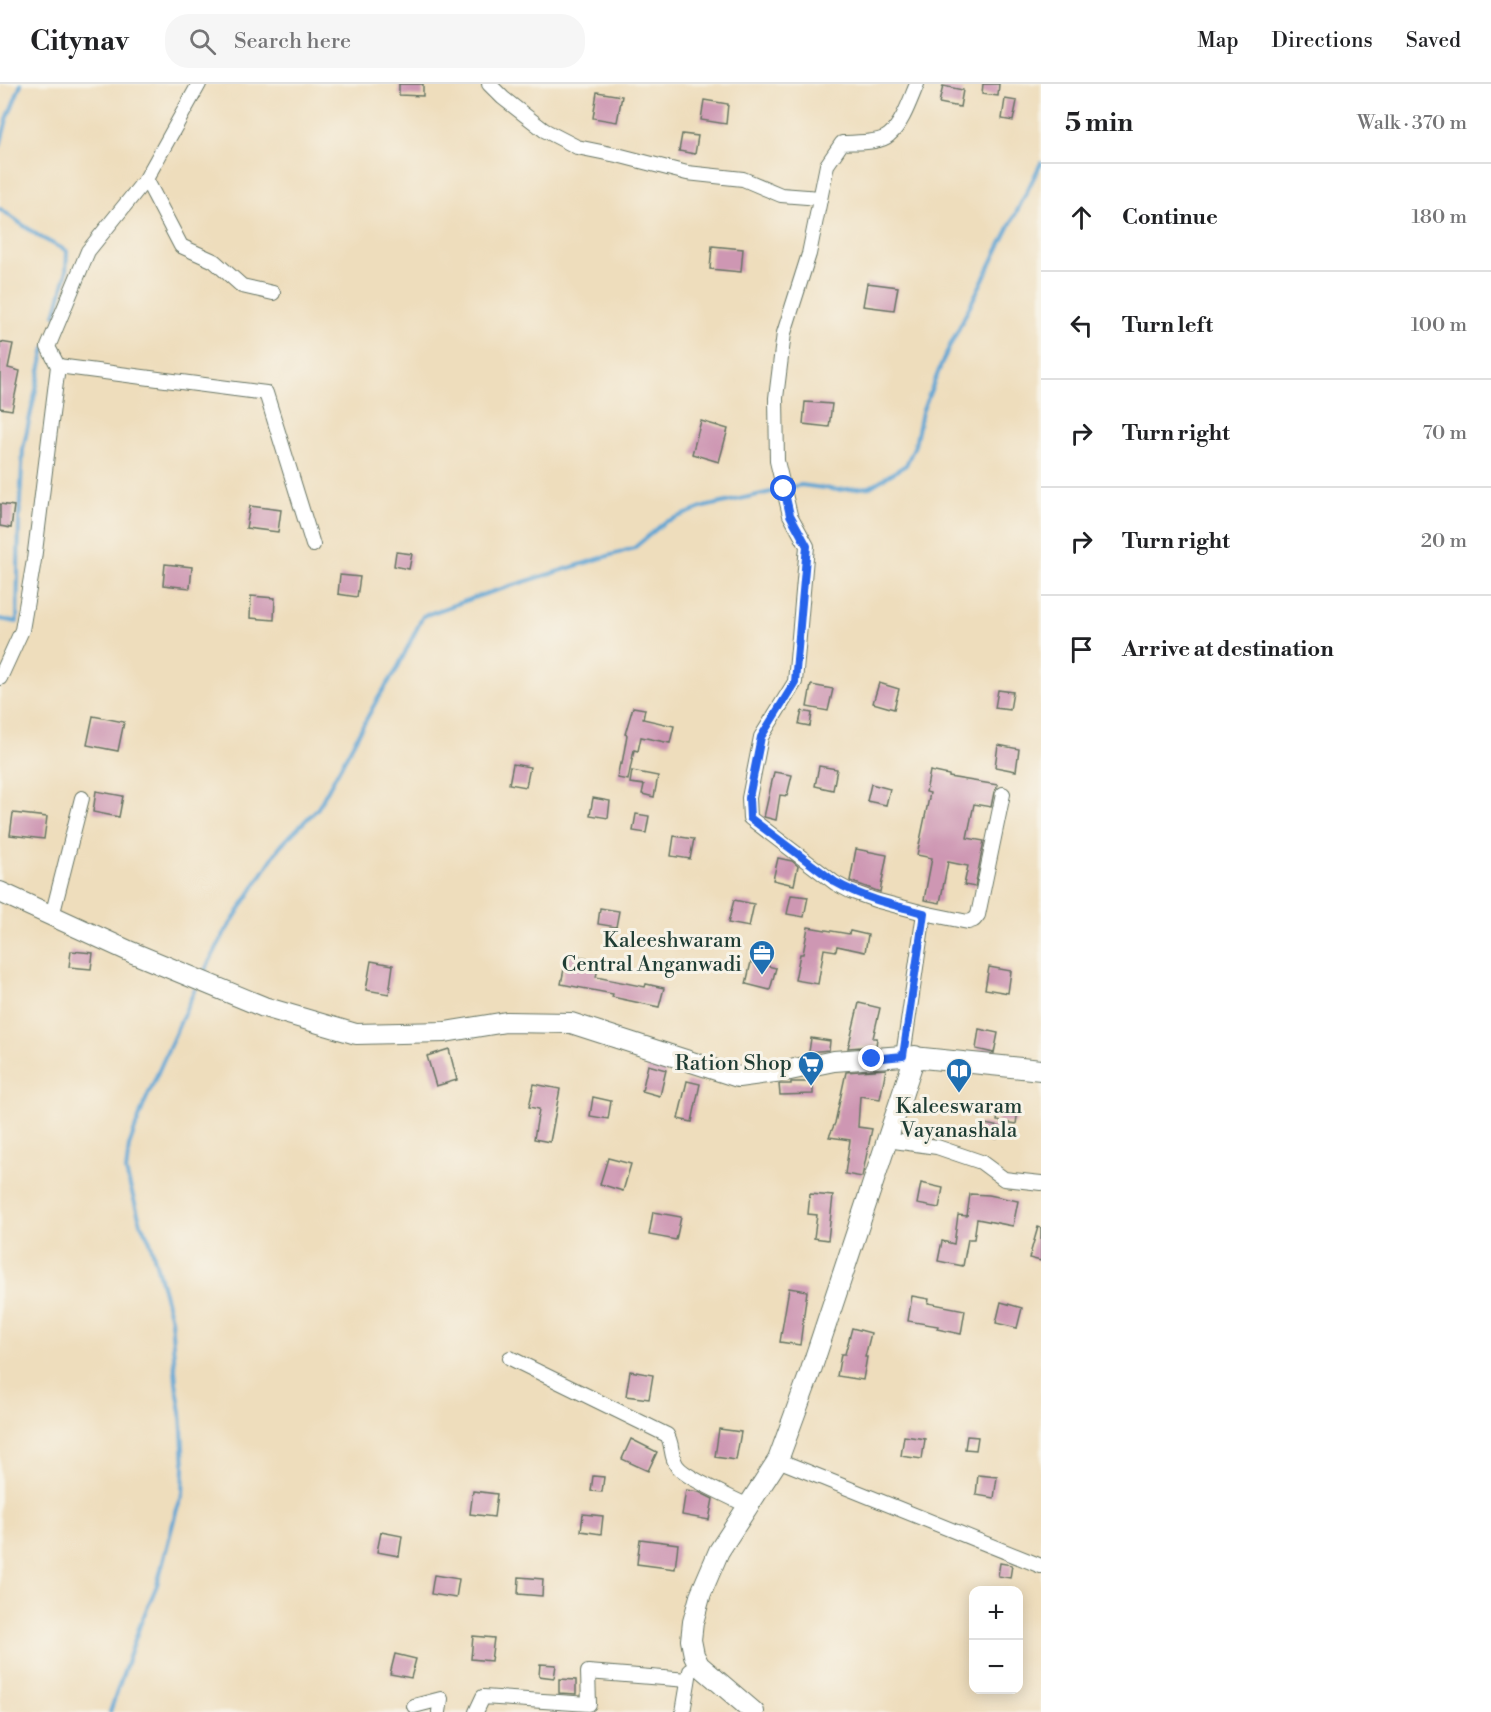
<!DOCTYPE html>
<html lang="en">
<head>
<meta charset="utf-8">
<style>
	body { margin:0; font-family:"Libre Bodoni",serif; background:#f6f6f6; color:#202124 }
	.controls { position:absolute; right:18px; bottom:18px; display:grid; overflow:hidden; border-radius:12px; box-shadow:0 3px 15px #0003 }
	.controls button { width:54px; height:54px; display:grid; place-items:center; padding:0; border:0; border-bottom:2px solid #e0e0e0; background:#fff; color:#202124; font:30px sans-serif }
	.stop { position:absolute; width:18px; height:18px; margin:-14px; border:4px solid #2563eb; border-radius:50%; background:#fff }
	.stop.end { background:#2563eb; border-color:#fff; box-shadow:0 2px 6px #0008 }
	.list { margin:0; padding:0; list-style:none }
	h2 { display:flex; justify-content:space-between; align-items:center; height:78px; margin:0; padding:0 24px; font-size:26px }
	h2 small { font-size:20px; font-weight:400; color:#757577 }
	.list li { display:grid; grid-template-columns:39px 1fr auto; gap:18px; align-items:center; box-sizing:border-box; height:108px; padding:0 24px; border-top:2px solid #e0e0e0 }
	.list b { display:block; font-size:22px; white-space:nowrap }
	.list em { font-size:20px; font-style:normal; color:#757577 }
	.icon { flex:none; width:33px; height:33px; fill:none; stroke:currentColor; stroke-width:2; stroke-linecap:round; stroke-linejoin:round }
	.map { position:relative; flex:none; width:1041px; height:1628px; overflow:hidden }
	header { display:flex; align-items:center; gap:36px; box-sizing:border-box; height:84px; padding:0 30px; background:#fff; border-bottom:2px solid #e0e0e0 }
	header strong { font-size:28px }
	nav { display:flex; gap:33px; margin-inline-start:auto; font-size:21px }
	.search { width:420px; height:54px; background:#f6f6f6; display:flex; align-items:center; gap:15px; box-sizing:border-box; padding:0 21px; border-radius:24px; color:#757577; font-size:22px }
	main { display:flex }
	aside { flex:1; background:#fff }
	.map>svg:first-child { display:block }
	.lines { fill:none; stroke-linecap:round; stroke-linejoin:round }
	.stream { stroke:#5ea4d3; stroke-width:4 }
	.building { fill:#ce97b3 }
	.street-casing { stroke:#677564; stroke-width:16 }
	.secondary-casing { stroke:#677564; stroke-width:22 }
	.street { stroke:#fff; stroke-width:14 }
	.secondary { stroke:#fff; stroke-width:20 }
	.route { stroke:#2563eb; stroke-width:8 }
	.labels { text-anchor:middle; dominant-baseline:central; stroke-width:6; stroke-linejoin:round; paint-order:stroke }
	.poi-label { font-size:21px; fill:#1f3d34; stroke:#f7f3e8; text-anchor:end }
</style>
</head>
<body>
<header>
<strong>Citynav</strong>
<div class="search"><svg class="icon" aria-label="search" viewBox="0 0 24 24"><circle cx="10" cy="10" r="6"/><path d="M15 15l6 6"/></svg>Search here</div>
<nav><a>Map</a><a>Directions</a><a>Saved</a></nav>
</header>
<main>
<div class="map">
<svg width="1041" height="1628" viewBox="0 0 1041 1628">
	<rect width="100%" height="100%" fill="#f7f3e8"/>
	<filter id="ink" filterUnits="userSpaceOnUse"><feTurbulence type="fractalNoise" baseFrequency=".0167" numOctaves="2"/><feDisplacementMap in="SourceGraphic" scale="12" xChannelSelector="R" yChannelSelector="G"/><feConvolveMatrix kernelMatrix="1 2 1 2 8 2 1 2 1" color-interpolation-filters="sRGB"/></filter>
	<filter id="wash" filterUnits="userSpaceOnUse"><feTurbulence type="fractalNoise" baseFrequency=".008" numOctaves="4" result="noise"/><feDisplacementMap in="SourceGraphic" scale="24" xChannelSelector="R" yChannelSelector="G"/><feGaussianBlur stdDeviation="1.35" result="paint"/><feColorMatrix in="noise" values="0 0 0 0 0 0 0 0 0 0 0 0 0 0 0 0 0 1.4 0 .05"/><feComposite in="paint" operator="in"/></filter>
	<g filter="url(#wash)">
		<rect width="100%" height="100%" fill="#eeddbc"/>
		<g class="lines">
			<g class="stream">
				<polyline points="0,62 7,35 21,0"/>
				<polyline points="0,125 40,153 67,167 66,191 55,231"/>
				<polyline points="787,404 801,401 838,406 870,403 906,381 915,361 922,328 944,274 1041,79"/>
				<polyline points="0,535 17,538 19,436 23,365 45,264"/>
				<polyline points="204,888 224,850 280,762 318,724 378,614 396,587 423,532 482,511 634,464 665,438 704,423 780,406"/>
				<polyline points="110,1628 140,1541 157,1501 176,1428 183,1410 184,1383 181,1328 176,1298 171,1235 150,1157 141,1140 126,1088 129,1062 144,1020 195,905"/>
			</g>
		</g>
		<g id="blocks">
			<g class="building">
				<polygon points="399,0 423,0 423,12 399,11"/>
				<polygon points="983,0 999,0 998,12 982,10"/>
				<polygon points="943,2 963,6 960,23 939,19"/>
				<polygon points="597,8 622,12 617,38 593,34"/>
				<polygon points="1005,15 1017,17 1013,37 1002,35"/>
				<polygon points="704,16 728,20 726,40 701,36"/>
				<polygon points="682,50 698,52 695,70 679,67"/>
				<polygon points="712,162 743,165 741,188 710,185"/>
				<polygon points="867,199 898,203 894,226 863,222"/>
				<polygon points="0,258 13,260 8,284 20,287 12,326 0,324"/>
				<polygon points="805,318 832,320 829,343 803,340"/>
				<polygon points="701,337 728,345 719,378 692,370"/>
				<polygon points="0,420 14,422 11,444 0,442"/>
				<polygon points="250,422 281,426 278,448 246,444"/>
				<polygon points="396,468 412,470 409,485 394,482"/>
				<polygon points="165,480 192,483 190,504 163,501"/>
				<polygon points="340,491 360,493 357,513 338,510"/>
				<polygon points="251,512 275,514 274,536 250,534"/>
				<polygon points="879,599 899,605 894,625 873,619"/>
				<polygon points="811,601 833,605 828,627 807,623"/>
				<polygon points="998,606 1013,608 1010,626 995,624"/>
				<polygon points="633,623 645,625 643,635 674,642 670,659 641,653 638,667 634,666 628,696 617,694 620,679 622,680 627,651 625,650"/>
				<polygon points="802,627 812,629 810,642 799,640"/>
				<polygon points="93,632 124,638 118,667 87,661"/>
				<polygon points="998,661 1019,665 1016,687 995,683"/>
				<polygon points="513,680 530,683 526,703 509,700"/>
				<polygon points="819,682 837,685 833,706 815,702"/>
				<polygon points="632,687 658,692 654,713 642,710 644,701 630,699"/>
				<polygon points="930,687 949,691 949,693 998,701 994,708 991,723 974,720 967,754 984,757 975,803 964,801 968,782 948,778 940,819 924,816 932,774 917,771 930,709 926,708"/>
				<polygon points="774,688 792,691 787,712 780,711 776,736 764,733"/>
				<polygon points="871,700 890,705 886,721 867,717"/>
				<polygon points="96,707 123,712 119,733 93,728"/>
				<polygon points="593,714 610,717 608,734 590,731"/>
				<polygon points="13,729 47,733 44,755 10,751"/>
				<polygon points="636,730 649,732 646,749 633,747"/>
				<polygon points="674,752 694,755 690,775 671,772"/>
				<polygon points="856,765 887,771 880,808 850,797"/>
				<polygon points="778,774 792,777 798,782 794,801 773,796"/>
				<polygon points="791,811 808,813 804,833 787,830"/>
				<polygon points="734,816 754,820 749,843 728,839"/>
				<polygon points="600,824 619,827 616,843 598,840"/>
				<polygon points="808,843 849,850 850,847 868,851 865,868 837,862 836,867 824,865 818,900 795,896 800,870 803,870"/>
				<polygon points="71,867 93,869 91,885 69,883"/>
				<polygon points="567,870 600,876 596,893 645,903 646,900 664,904 659,923 612,913 613,910 561,900"/>
				<polygon points="371,877 393,881 389,910 366,906"/>
				<polygon points="751,878 776,884 770,906 746,900"/>
				<polygon points="989,883 1011,887 1008,909 985,905"/>
				<polygon points="859,919 880,924 873,954 877,954 876,962 848,964"/>
				<polygon points="979,945 998,949 994,969 976,965"/>
				<polygon points="811,954 830,957 829,966 809,968"/>
				<polygon points="449,965 457,996 436,1002 427,972"/>
				<polygon points="648,981 666,986 660,1012 642,1007"/>
				<polygon points="886,985 880,1015 860,1012 858,1043 872,1045 862,1093 845,1090 850,1056 829,1053 835,1039 846,988"/>
				<polygon points="687,997 700,1000 692,1038 678,1035"/>
				<polygon points="791,998 813,998 813,1010 780,1011 779,1000 791,1000"/>
				<polygon points="534,1000 560,1005 550,1058 534,1055 539,1025 529,1023"/>
				<polygon points="593,1013 611,1017 608,1035 590,1032"/>
				<polygon points="1000,1022 1018,1026 1016,1040 997,1037"/>
				<polygon points="980,1039 1000,1043 997,1055 978,1052"/>
				<polygon points="608,1074 631,1080 623,1107 600,1100"/>
				<polygon points="921,1099 943,1104 939,1124 917,1120"/>
				<polygon points="810,1110 833,1112 828,1156 814,1154 817,1131 808,1130"/>
				<polygon points="970,1110 989,1111 1018,1117 1013,1142 977,1135 974,1155 968,1155 963,1182 938,1177 942,1157 954,1160 958,1131 967,1132"/>
				<polygon points="653,1128 681,1133 676,1156 649,1151"/>
				<polygon points="1038,1143 1041,1144 1041,1177 1029,1174"/>
				<polygon points="789,1204 807,1207 800,1261 780,1258"/>
				<polygon points="912,1212 929,1215 928,1219 965,1226 961,1250 937,1245 938,1242 908,1237"/>
				<polygon points="1001,1218 1022,1224 1017,1244 996,1239"/>
				<polygon points="852,1244 871,1249 865,1273 867,1273 863,1296 837,1292 841,1270 845,1270"/>
				<polygon points="630,1287 653,1291 649,1315 626,1312"/>
				<polygon points="719,1345 741,1348 736,1376 715,1373"/>
				<polygon points="904,1352 925,1355 922,1375 901,1372"/>
				<polygon points="967,1352 978,1353 976,1366 965,1365"/>
				<polygon points="631,1355 657,1368 648,1387 622,1375"/>
				<polygon points="978,1391 997,1393 994,1414 976,1411"/>
				<polygon points="593,1392 604,1393 602,1408 591,1407"/>
				<polygon points="686,1406 699,1408 713,1415 709,1436 682,1431"/>
				<polygon points="473,1407 497,1410 494,1433 470,1430"/>
				<polygon points="583,1430 603,1432 601,1450 581,1447"/>
				<polygon points="381,1448 402,1452 399,1472 377,1468"/>
				<polygon points="640,1455 678,1460 675,1485 637,1480"/>
				<polygon points="1000,1479 1012,1481 1010,1494 998,1492"/>
				<polygon points="434,1491 459,1495 456,1514 431,1510"/>
				<polygon points="519,1493 543,1495 542,1512 518,1510"/>
				<polygon points="473,1552 494,1554 491,1577 471,1575"/>
				<polygon points="395,1570 416,1575 411,1594 390,1590"/>
				<polygon points="540,1580 556,1581 554,1594 539,1592"/>
				<polygon points="559,1595 576,1596 576,1610 559,1609"/>
			</g>
		</g>
	</g>
	<g filter="url(#ink)">
		<use href="#blocks" fill-opacity="0" stroke="#677564" stroke-width="1.5"/>
		<g class="lines">
			<g class="street-casing">
				<g id="street">
					<polyline points="489,0 503,14 544,46 577,63 621,72 687,89 743,95 781,111 820,114"/>
					<path d="M 917,0 C 910,16 903,39 889,51 C 879,60 855,58 842,59 L 827,81 L 809,170 L 784,249 L 776,314 L 777,377 L 790,431 L 807,462 L 795,598 L 761,653 L 749,714 L 750,734 L 835,799 L 850,807 L 875,816 L 924,829"/>
					<polyline points="146,95 181,162 214,177 242,202 273,209"/>
					<polyline points="58,282 266,309 313,461"/>
					<polyline points="0,594 22,546 34,476 58,282 48,263 88,167 146,95 199,0"/>
					<polyline points="52,832 82,714"/>
					<polyline points="903,972 924,829 968,838 974,836 978,831 1003,710"/>
					<polyline points="887,1056 937,1063 981,1078 1004,1095 1041,1099"/>
					<path d="M 510,1274 L 667,1351 C 673,1360 670,1372 677,1382 C 685,1394 733,1414 748,1422"/>
					<polyline points="778,1376 1041,1482"/>
					<polyline points="414,1622 441,1615 439,1628"/>
					<polyline points="476,1628 483,1613 589,1620 588,1588 688,1596"/>
					<polyline points="683,1628 690,1587"/>
				</g>
			</g>
			<g class="secondary-casing">
				<g id="secondary">
					<polyline points="0,808 131,868 264,923 356,950 445,948 506,938 571,939 738,993 790,986 834,977 903,972 1041,986"/>
					<polyline points="754,1628 699,1581 694,1571 691,1556 693,1538 701,1509 719,1467 778,1376 811,1286 915,972"/>
				</g>
			</g>
			<use href="#street" class="street"/>
			<use href="#secondary" class="secondary"/>
		</g>
	</g>
	<g class="lines" filter="url(#ink)">
		<path class="route" d="M 784,405 L 790,431 L 807,462 L 795,598 L 761,653 L 749,714 L 750,734 L 835,798 C 863,814 893,821 924,829 L 903,972 L 872,975"/>
	</g>
	<defs>
		<g id="office-pin" transform="scale(1.35)"><path d="M0 17L-7.5 6A9.5 9.5 0 1 1 7.5 6Z" fill="#1f6fb2" stroke="#f7f3e8"/><path d="M-6-3h4V-5.5h4V-3h4V5H-6ZM-1-4.5V-3h2v-1.5ZM-6 0V1H6V0Z" fill="#fff"/></g>
		<g id="supermarket-pin" transform="scale(1.35)"><path d="M0 17L-7.5 6A9.5 9.5 0 1 1 7.5 6Z" fill="#1f6fb2" stroke="#f7f3e8"/><path d="M-6-5.5h2.5l.6 2H6L4.5 2H-2.5L-4.4-4H-6ZM-1.5 3.2a1.3 1.3 0 1 0 .1 0ZM3 3.2a1.3 1.3 0 1 0 .1 0Z" fill="#fff"/></g>
		<g id="library-pin" transform="scale(1.35)"><path d="M0 17L-7.5 6A9.5 9.5 0 1 1 7.5 6Z" fill="#1f6fb2" stroke="#f7f3e8"/><path d="M-6-4Q-3-5.5-.7-3.5V5Q-3 3-6 4ZM6-4Q3-5.5 .7-3.5V5Q3 3 6 4Z" fill="#fff"/></g>
	</defs>
	<g fill-rule="evenodd">
		<use href="#office-pin" x="762" y="869"/>
		<use href="#supermarket-pin" x="811" y="980"/>
		<use href="#library-pin" x="959" y="987"/>
	</g>
	<g class="labels">
		<g class="poi-label">
			<text x="742" y="857">Kaleeshwaram<tspan x="742" dy="24">Central Anganwadi</tspan></text>
			<text x="792" y="980">Ration Shop</text>
			<text x="959" y="1023" text-anchor="middle">Kaleeswaram<tspan x="959" dy="24">Vayanashala</tspan></text>
		</g>
	</g>
</svg>
<div class="controls">
<button>+</button>
<button>−</button>
</div>
<div class="stop" style="left:784px;top:405px"></div>
<div class="stop end" style="left:872px;top:975px"></div>
</div>
<aside>
<h2>5 min<small>Walk · 370 m</small></h2>
<ul class="list">
<li><svg class="icon" aria-label="ahead" viewBox="0 0 24 24"><path d="M12 20V5M6 11l6-6 6 6"/></svg><div><b>Continue</b></div><em>180 m</em></li>
<li><svg class="icon" aria-label="left" viewBox="0 0 24 24"><path d="M17 20v-9H6M10 6l-5 5 5 5"/></svg><div><b>Turn left</b></div><em>100 m</em></li>
<li><svg class="icon" aria-label="right" viewBox="0 0 24 24"><path d="M7 20v-9h11M14 6l5 5-5 5"/></svg><div><b>Turn right</b></div><em>70 m</em></li>
<li><svg class="icon" aria-label="right" viewBox="0 0 24 24"><path d="M7 20v-9h11M14 6l5 5-5 5"/></svg><div><b>Turn right</b></div><em>20 m</em></li>
<li><svg class="icon" aria-label="arrive" viewBox="0 0 24 24"><path d="M6 21V4h12l-3 4 3 4H6"/></svg><div><b>Arrive at destination</b></div></li>
</ul>
</aside>
</main>
</body>
</html>
